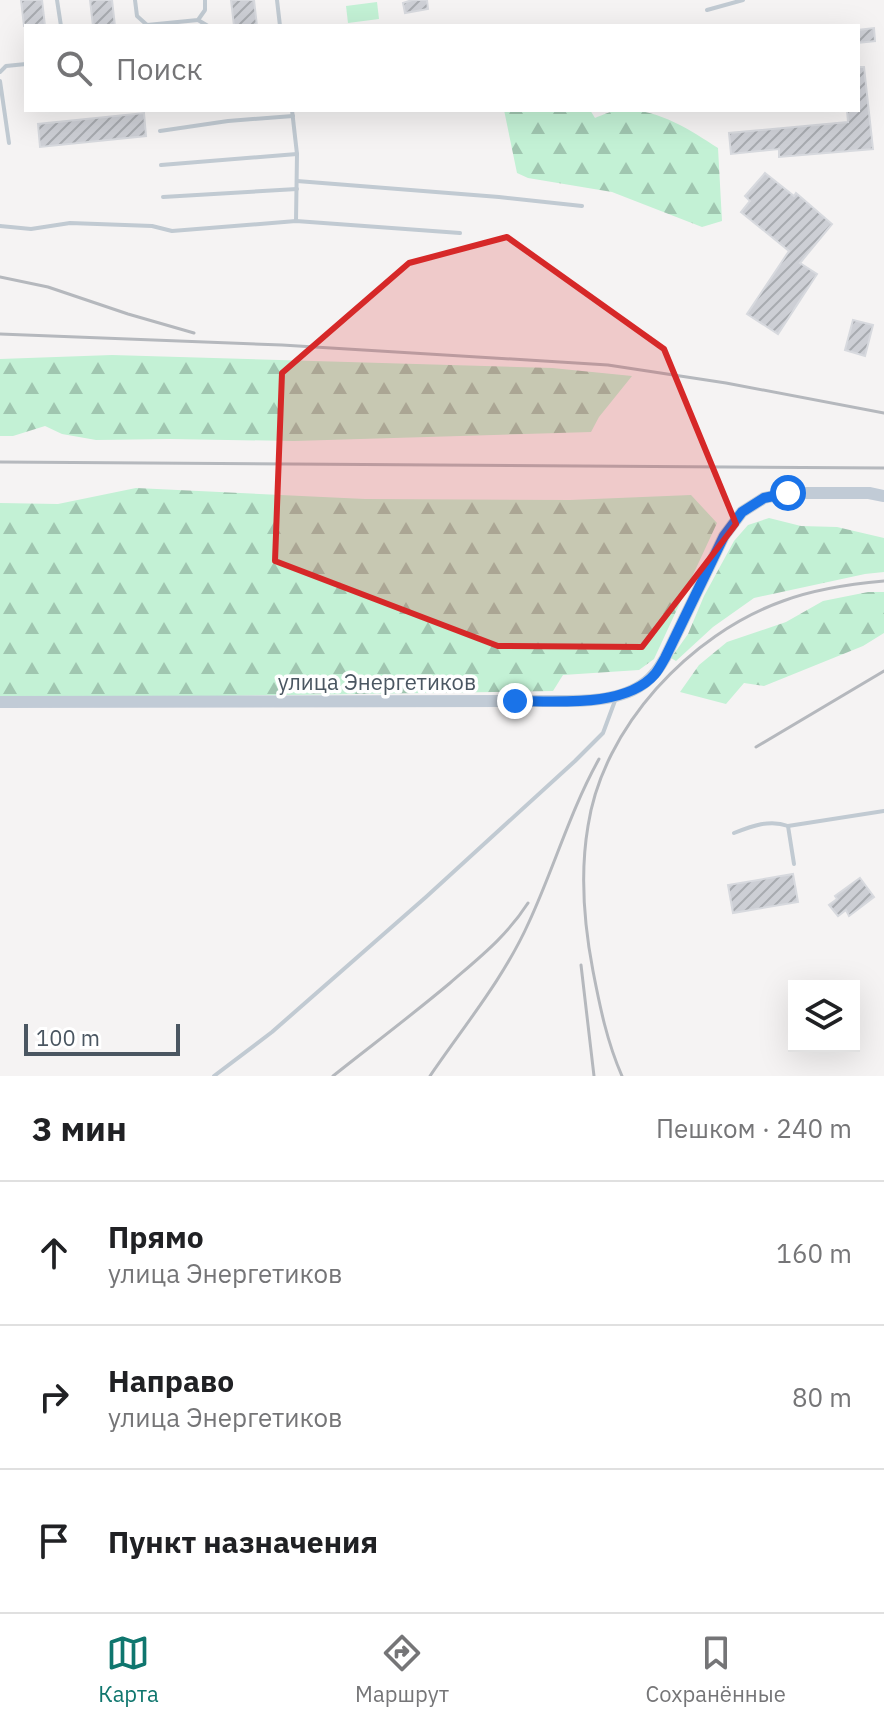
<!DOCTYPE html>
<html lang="ru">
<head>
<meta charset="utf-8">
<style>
	body { margin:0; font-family:"IBM Plex Sans",sans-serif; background:#f2f2f2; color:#202124 }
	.controls { position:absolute; right:24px; bottom:24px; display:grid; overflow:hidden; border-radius:0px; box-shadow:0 8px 32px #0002 }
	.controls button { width:72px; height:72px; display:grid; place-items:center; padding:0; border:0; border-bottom:2px solid #e0e0e0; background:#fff; color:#202124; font:40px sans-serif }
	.scale { position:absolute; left:24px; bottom:20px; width:156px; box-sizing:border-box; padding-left:8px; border:4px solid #4a5661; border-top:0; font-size:22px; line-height:28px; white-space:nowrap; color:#4a5661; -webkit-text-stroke:6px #fff; paint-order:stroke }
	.stop { position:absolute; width:24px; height:24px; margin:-18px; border:6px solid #1a73e8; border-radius:50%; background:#fff }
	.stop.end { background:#1a73e8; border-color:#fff; box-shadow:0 2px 8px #0008 }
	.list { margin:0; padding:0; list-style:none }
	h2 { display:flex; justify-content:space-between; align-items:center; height:104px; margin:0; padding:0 32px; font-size:34px }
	h2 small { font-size:26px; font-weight:400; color:#757577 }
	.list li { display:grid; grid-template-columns:52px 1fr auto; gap:24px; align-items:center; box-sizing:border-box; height:144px; padding:0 32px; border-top:2px solid #e0e0e0 }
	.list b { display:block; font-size:30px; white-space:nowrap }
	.list p { margin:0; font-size:26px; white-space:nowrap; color:#757577 }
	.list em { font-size:26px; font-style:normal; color:#757577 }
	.icon { flex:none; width:44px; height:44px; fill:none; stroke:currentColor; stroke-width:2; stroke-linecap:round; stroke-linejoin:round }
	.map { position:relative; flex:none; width:884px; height:1076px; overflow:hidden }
	.search { position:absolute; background:#fff; box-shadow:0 8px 32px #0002; left:24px; right:24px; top:24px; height:88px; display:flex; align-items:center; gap:20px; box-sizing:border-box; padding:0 28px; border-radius:0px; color:#757577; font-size:30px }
	.sheet { height:536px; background:#fff }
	nav { display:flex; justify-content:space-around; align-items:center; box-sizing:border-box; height:112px; border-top:2px solid #e0e0e0; background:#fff; font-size:22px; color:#757577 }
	nav a { display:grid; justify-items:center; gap:4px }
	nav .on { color:#0f766e }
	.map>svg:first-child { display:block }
	.forest { fill:url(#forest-firs) }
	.pitch { fill:#c3f1d5 }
	.building { fill:url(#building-hatch); stroke:#d7d9de; stroke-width:2 }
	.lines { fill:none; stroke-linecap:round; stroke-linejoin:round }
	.lane { stroke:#c1cad2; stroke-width:4 }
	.secondary { stroke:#c1cbd6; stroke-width:12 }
	.rail { stroke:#b5b8bd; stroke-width:3 }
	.route { stroke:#1a73e8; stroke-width:10 }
	.marked { fill:#d62828; fill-opacity:0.2; stroke:#d62828; stroke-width:6; stroke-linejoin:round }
	.labels { text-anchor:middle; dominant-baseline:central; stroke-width:7; stroke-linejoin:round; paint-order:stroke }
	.street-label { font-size:22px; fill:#4a5661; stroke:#fff }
</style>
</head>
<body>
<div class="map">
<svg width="884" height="1076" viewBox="0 0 884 1076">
	<defs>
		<pattern id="forest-firs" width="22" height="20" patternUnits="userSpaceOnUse" patternTransform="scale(2)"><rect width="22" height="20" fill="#c3f1d5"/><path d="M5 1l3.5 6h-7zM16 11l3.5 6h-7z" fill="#a0c6b0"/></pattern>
		<pattern id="building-hatch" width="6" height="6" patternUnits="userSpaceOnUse" patternTransform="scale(2)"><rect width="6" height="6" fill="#cdcfd5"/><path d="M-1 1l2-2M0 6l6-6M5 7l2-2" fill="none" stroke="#a8abb0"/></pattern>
	</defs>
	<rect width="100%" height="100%" fill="#f5f3f3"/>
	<g class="forest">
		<path d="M 504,110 L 590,110 L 595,118 C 602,115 611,111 619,110 C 655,107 689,129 718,148 L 722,221 L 702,227 L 612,192 L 528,178 L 517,173 Z"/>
		<polygon points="112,355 552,368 632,376 599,417 591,432 294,441 170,439 96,440 62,434 45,426 13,436 0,436 0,359"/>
		<polygon points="136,488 365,499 570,500 691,495 717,523 654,659 639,670 563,675 553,691 95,698 0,697 0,503 58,504"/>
		<polygon points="769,518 801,526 837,527 884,538 884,572 865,574 754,598 713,627 676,661 671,658 688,634 704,596 734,541 748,525"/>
		<polygon points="868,592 884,592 884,633 863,646 764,686 744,683 726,704 680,692 699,665 727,642 786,622 823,601"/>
	</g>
	<polygon class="pitch" points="377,2 379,19 348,23 346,6"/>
	<g class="building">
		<polygon points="21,0 42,0 45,26 24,26"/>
		<polygon points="90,0 112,0 115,26 93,26"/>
		<polygon points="231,0 254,0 257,26 234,26"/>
		<polygon points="412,0 427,0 428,9 405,13 403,3"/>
		<polygon points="874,28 875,41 858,43 858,30"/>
		<polygon points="858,67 864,67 873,149 779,157 779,149 731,154 729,133 848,122 847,110 858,110"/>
		<polygon points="144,113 146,136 40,147 38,124"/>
		<polygon points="765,173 794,196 796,193 832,224 800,263 817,274 778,334 747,314 789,251 741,212 750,201 745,196"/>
		<polygon points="853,320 873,325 865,356 845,350"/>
		<polygon points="793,874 798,902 733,913 728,885"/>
		<polygon points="860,878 874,897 849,916 846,910 838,916 829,905 837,899 835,896"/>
	</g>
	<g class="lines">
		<g class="lane">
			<polyline points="57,0 61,26"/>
			<polyline points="135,0 137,16 147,25 198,20 205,10 205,0"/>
			<polyline points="277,0 280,26"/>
			<polyline points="707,10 743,0"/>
			<polyline points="198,20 208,26"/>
			<polyline points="0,72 6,66 26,64"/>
			<polyline points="0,81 9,143"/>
			<polyline points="292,110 297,154 296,221"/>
			<polyline points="160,131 228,121 293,116"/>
			<polyline points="161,165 297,154"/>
			<polyline points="297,181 499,197 582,206"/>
			<polyline points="163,197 297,189"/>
			<polyline points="0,226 31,229 70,223 152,226 172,231 296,221 460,233"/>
			<polyline points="788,826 794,864"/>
			<path d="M 734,833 C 752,826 770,819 788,826 L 884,811"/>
			<polyline points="214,1076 272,1032 426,897 575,761 603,733 616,698"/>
		</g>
		<path class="secondary" d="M 0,702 L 568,701 C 597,701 634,698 654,674 C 658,670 662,663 665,658 L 724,536 L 742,512 L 764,498 L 788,493 L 869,493 L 884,496"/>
		<g class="rail">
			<polyline points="0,277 48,287 128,314 194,333"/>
			<polyline points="0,334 282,345 608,365 726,383 884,413"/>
			<polyline points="0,462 884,468"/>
			<polyline points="756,747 884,671"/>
			<polyline points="581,965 594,1076"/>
			<path d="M 333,1076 C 372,1045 412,1015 450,983 C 480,957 506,937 528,903"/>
			<path d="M 430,1076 C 464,1026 504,978 529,922 C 554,868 570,811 599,759"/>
			<path d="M 622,1076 C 607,1042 600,1007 593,971 C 584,924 580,873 588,826 C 603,727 690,634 783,601 C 815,589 850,584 884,581"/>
		</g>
	</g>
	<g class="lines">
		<path class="route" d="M 515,701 C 556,701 626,708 655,674 C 659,669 662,663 665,658 L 724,536 L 742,512 L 764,498 L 788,493"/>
	</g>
	<path class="marked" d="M 507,237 L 664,349 L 736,524 L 642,647 L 498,646 L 275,561 L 282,373 L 409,263 Z"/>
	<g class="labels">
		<g class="street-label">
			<text x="377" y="681">улица Энергетиков</text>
		</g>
	</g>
</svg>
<div class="controls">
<button><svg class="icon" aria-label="layers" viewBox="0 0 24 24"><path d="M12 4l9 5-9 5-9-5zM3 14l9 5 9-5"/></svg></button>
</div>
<div class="scale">100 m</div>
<div class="stop" style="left:788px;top:493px"></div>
<div class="stop end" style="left:515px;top:701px"></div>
<div class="search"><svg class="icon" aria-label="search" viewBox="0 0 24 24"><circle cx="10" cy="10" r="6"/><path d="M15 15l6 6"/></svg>Поиск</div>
</div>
<section class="sheet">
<h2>3 мин<small>Пешком · 240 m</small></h2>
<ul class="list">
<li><svg class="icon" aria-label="ahead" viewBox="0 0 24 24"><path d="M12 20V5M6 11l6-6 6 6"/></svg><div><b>Прямо</b><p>улица Энергетиков</p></div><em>160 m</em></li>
<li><svg class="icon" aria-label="right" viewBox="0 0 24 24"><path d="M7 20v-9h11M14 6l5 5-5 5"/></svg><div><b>Направо</b><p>улица Энергетиков</p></div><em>80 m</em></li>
<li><svg class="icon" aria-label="arrive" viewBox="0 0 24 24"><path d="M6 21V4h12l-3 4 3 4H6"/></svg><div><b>Пункт назначения</b></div></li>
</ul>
</section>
<nav>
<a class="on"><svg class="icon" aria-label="map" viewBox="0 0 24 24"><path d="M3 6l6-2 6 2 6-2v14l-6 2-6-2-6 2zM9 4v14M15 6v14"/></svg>Карта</a>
<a><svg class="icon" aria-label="directions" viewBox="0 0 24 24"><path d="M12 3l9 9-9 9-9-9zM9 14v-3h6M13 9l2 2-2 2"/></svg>Маршрут</a>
<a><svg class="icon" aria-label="saved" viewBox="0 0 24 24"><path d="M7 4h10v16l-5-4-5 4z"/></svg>Сохранённые</a>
</nav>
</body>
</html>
